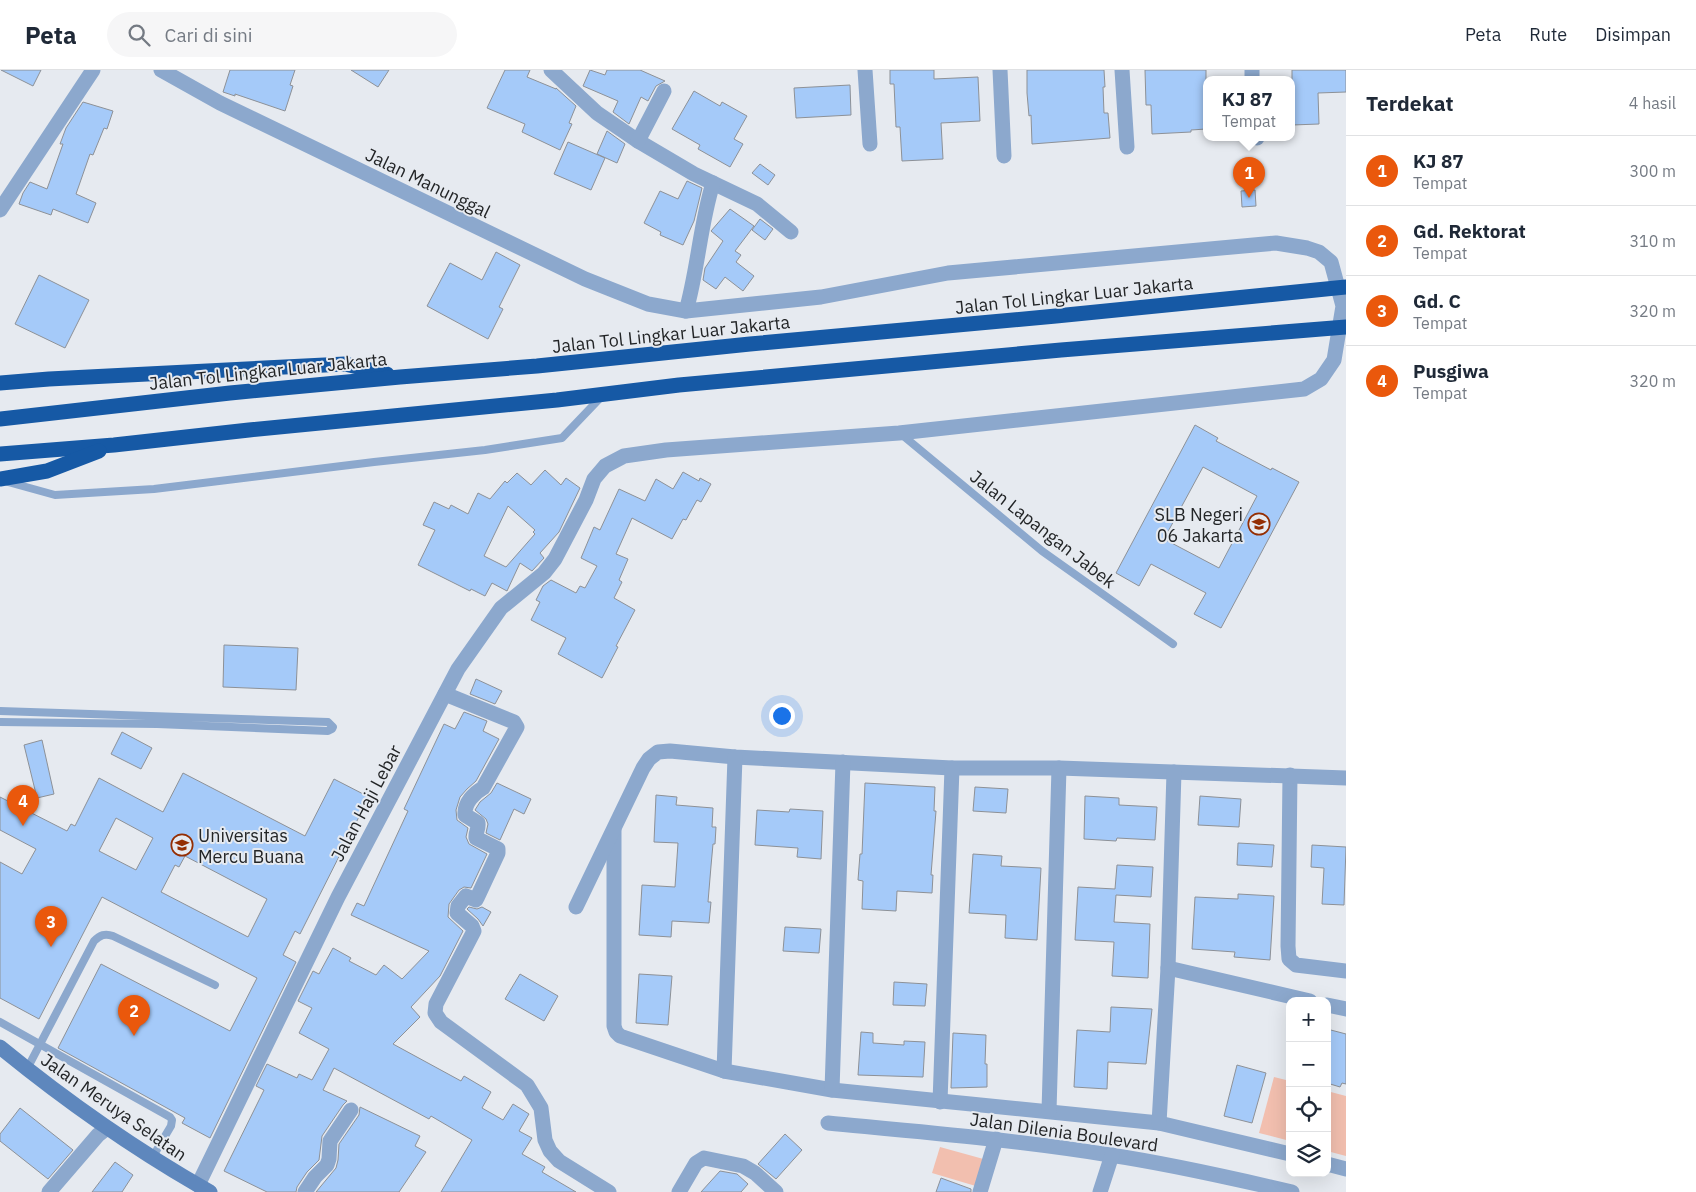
<!DOCTYPE html>
<html lang="id">
<head>
<meta charset="utf-8">
<style>
	body { margin:0; font-family:"IBM Plex Sans",sans-serif; background:#f6f6f7; color:#1f2937 }
	.controls { position:absolute; right:15px; bottom:15px; display:grid; overflow:hidden; border-radius:10px; box-shadow:0 5px 20px #0002 }
	.controls button { width:45px; height:45px; display:grid; place-items:center; padding:0; border:0; border-bottom:1px solid #e0e1e3; background:#fff; color:#1f2937; font:25px sans-serif }
	.you { position:absolute; left:781px; top:645px; width:18px; height:18px; margin:-12px; border:4px solid #fff; border-radius:50%; background:#1a73e8; box-shadow:0 0 0 8px #1a73e833 }
	.badge { display:grid; place-items:center; width:32px; height:32px; border-radius:50%; background:#ea580c; color:#fff; font-size:16px; font-weight:700 }
	.pin { position:absolute; translate:-50% -41px; filter:drop-shadow(0 1px 2px #0008) }
	.pin::after { content:''; position:absolute; top:26px; width:18px; height:15px; background:inherit; clip-path:polygon(0 0,100% 0,50% 100%) }
	.popup { position:absolute; left:1203px; top:6px; width:92px; height:65px; box-sizing:border-box; display:grid; place-content:center; border-radius:10px; background:#fff; filter:drop-shadow(0 1px 4px #0005); font-size:16px; white-space:nowrap; color:#747a83 }
	.popup b { font-size:19px; color:#1f2937 }
	.popup::after { content:''; position:absolute; left:50%; top:100%; margin-left:-10px; border:10px solid transparent; border-top-color:#fff }
	.list { margin:0; padding:0; list-style:none }
	h2 { display:flex; justify-content:space-between; align-items:center; height:65px; margin:0; padding:0 20px; font-size:21px }
	h2 small { font-size:16px; font-weight:400; color:#747a83 }
	.list li { display:grid; grid-template-columns:32px 1fr auto; gap:15px; align-items:center; box-sizing:border-box; height:70px; padding:0 20px; border-top:1px solid #e0e1e3 }
	.list b { display:block; font-size:19px; white-space:nowrap }
	.list p { margin:0; font-size:16px; white-space:nowrap; color:#747a83 }
	.list em { font-size:16px; font-style:normal; color:#747a83 }
	.icon { flex:none; width:28px; height:28px; fill:none; stroke:currentColor; stroke-width:2; stroke-linecap:round; stroke-linejoin:round }
	.map { position:relative; flex:none; width:1346px; height:1122px; overflow:hidden }
	header { display:flex; align-items:center; gap:30px; box-sizing:border-box; height:70px; padding:0 25px; background:#fff; border-bottom:1px solid #e0e1e3 }
	header strong { font-size:24px }
	nav { display:flex; gap:28px; margin-inline-start:auto; font-size:18px }
	.search { width:350px; height:45px; background:#f6f6f7; display:flex; align-items:center; gap:12px; box-sizing:border-box; padding:0 18px; border-radius:28px; color:#747a83; font-size:19px }
	main { display:flex }
	aside { flex:1; background:#fff }
	.map>svg:first-child { display:block }
	.green { fill:#f2bfaf }
	.building { fill:#a5caf9; stroke:#8d9197; fill-rule:evenodd }
	.lines { fill:none; stroke-linecap:round; stroke-linejoin:round }
	.service { stroke:#8ca8cd; stroke-width:8 }
	.minor { stroke:#8ca8cd; stroke-width:15 }
	.secondary { stroke:#5e87bd; stroke-width:15 }
	.motorway { stroke:#1659a5; stroke-width:15 }
	.labels { text-anchor:middle; dominant-baseline:central; stroke-width:4; stroke-linejoin:round; paint-order:stroke }
	.street-label { font-size:18px; fill:#232527; stroke:#e6eaf0 }
	.poi-label { font-size:18px; fill:#232527; stroke:#e6eaf0; text-anchor:end }
</style>
</head>
<body>
<header>
<strong>Peta</strong>
<div class="search"><svg class="icon" aria-label="search" viewBox="0 0 24 24"><circle cx="10" cy="10" r="6"/><path d="M15 15l6 6"/></svg>Cari di sini</div>
<nav><a>Peta</a><a>Rute</a><a>Disimpan</a></nav>
</header>
<main>
<div class="map">
<svg width="1346" height="1122" viewBox="0 0 1346 1122">
	<rect width="100%" height="100%" fill="#e6eaf0"/>
	<g class="green">
		<polygon points="1274,1007 1290,1011 1290,1071 1259,1063"/>
		<polygon points="1327,1021 1346,1026 1346,1086 1327,1081"/>
		<polygon points="940,1077 987,1090 979,1117 932,1103"/>
	</g>
	<g class="building">
		<polygon points="1,0 41,0 33,16"/>
		<polygon points="230,0 295,0 290,15 293,16 285,41 235,24 235,26 223,22"/>
		<polygon points="351,0 389,0 378,17"/>
		<polygon points="505,0 530,0 527,7 556,19 556,18 576,36 569,53 572,54 560,80 522,62 525,54 487,38"/>
		<polygon points="590,0 605,5 607,0 640,0 665,11 656,16 648,31 641,27 629,54 613,42 618,31 583,16"/>
		<polygon points="890,0 934,0 934,9 978,7 980,51 941,53 943,89 902,91 900,57 896,57 894,14 890,14"/>
		<polygon points="1027,0 1104,0 1105,17 1103,17 1104,43 1108,43 1110,68 1032,74 1031,45 1029,46 1027,23"/>
		<polygon points="1145,0 1206,0 1206,59 1191,60 1191,62 1152,64 1151,35 1146,35"/>
		<polygon points="1292,0 1346,0 1346,22 1318,23 1319,54 1292,55"/>
		<polygon points="850,15 851,45 796,48 794,18"/>
		<polygon points="694,21 720,36 722,32 747,46 734,69 743,74 730,97 698,79 700,75 672,59"/>
		<polygon points="83,32 113,41 107,59 104,58 93,85 90,84 76,124 96,133 88,153 53,139 51,145 19,134 23,123 30,112 47,119 63,74 60,74 66,58"/>
		<polygon points="607,61 625,74 617,93 597,84"/>
		<polygon points="568,72 605,88 591,120 554,104"/>
		<polygon points="760,94 775,105 768,115 752,103"/>
		<polygon points="687,111 702,118 694,151 683,175 660,165 661,162 644,153 660,121 678,129"/>
		<polygon points="1255,120 1256,136 1242,137 1241,121"/>
		<polygon points="730,139 754,156 735,181 741,185 736,192 754,206 743,221 725,207 716,219 703,210 705,198 723,171 711,161"/>
		<polygon points="760,149 773,159 765,170 752,160"/>
		<polygon points="496,182 520,195 499,237 503,239 488,269 427,236 450,193 482,210"/>
		<polygon points="39,205 89,230 65,278 15,254"/>
		<path d="M 1195,355 L 1218,368 L 1216,371 L 1271,400 L 1272,398 L 1299,412 L 1221,558 L 1194,544 L 1206,523 L 1151,494 L 1139,516 L 1116,503 ZM 1203,397 L 1257,426 L 1219,498 L 1164,469 Z"/>
		<path d="M 545,400 L 561,415 L 566,408 L 580,418 L 559,462 L 540,483 L 544,488 L 532,501 L 520,493 L 507,521 L 492,513 L 485,526 L 471,519 L 470,521 L 418,495 L 435,460 L 423,455 L 434,432 L 449,439 L 451,435 L 468,444 L 478,423 L 490,429 L 505,411 L 507,413 L 517,403 L 531,415 ZM 508,436 L 535,460 L 533,462 L 535,464 L 506,497 L 484,486 Z"/>
		<polygon points="683,402 699,411 700,408 711,414 701,432 697,430 686,450 683,449 672,469 632,448 616,484 628,489 619,510 622,512 614,528 635,540 616,576 618,577 602,608 558,584 566,568 531,550 540,532 536,530 543,516 551,510 576,523 580,516 585,518 597,496 581,488 594,457 600,460 619,419 645,431 656,409 673,419"/>
		<polygon points="224,575 298,578 296,620 223,617"/>
		<polygon points="476,609 502,621 495,634 470,624"/>
		<polygon points="464,642 487,651 483,661 499,669 476,711 467,719 460,727 456,740 457,750 468,758 466,767 469,774 487,784 471,818 464,817 459,820 449,834 448,847 463,861 440,906 411,937 420,947 393,974 461,1011 464,1006 491,1022 482,1038 503,1050 513,1034 529,1044 519,1061 532,1068 522,1084 545,1097 542,1102 576,1122 441,1122 472,1070 431,1046 429,1049 334,998 323,1020 347,1031 343,1035 322,1066 319,1090 307,1102 297,1117 296,1122 267,1122 224,1101 264,1020 256,1016 267,994 297,1008 299,1004 312,1010 329,979 299,963 312,938 298,931 313,901 319,904 333,878 351,888 349,891 376,905 384,895 402,909 429,881 351,845 357,833 364,836 408,741 404,739 444,654 455,659"/>
		<polygon points="122,662 152,678 141,699 111,684"/>
		<polygon points="42,670 54,724 37,728 24,675"/>
		<path d="M 183,703 L 305,766 L 334,709 L 369,727 L 300,864 L 295,861 L 283,885 L 296,892 L 210,1068 L 182,1053 L 185,1048 L 58,978 L 101,894 L 230,961 L 257,908 L 102,827 L 39,949 L 0,928 L 0,792 L 22,804 L 36,779 L 0,760 L 0,727 L 67,761 L 71,754 L 75,756 L 99,708 L 163,742 ZM 116,748 L 153,768 L 136,800 L 99,781 ZM 185,786 L 267,829 L 248,867 L 161,822 L 175,795 L 179,797 Z"/>
		<polygon points="497,713 531,729 524,744 514,739 500,770 486,763 488,754 486,749 475,740 480,732 491,723"/>
		<polygon points="865,713 935,717 934,741 936,741 931,805 933,805 932,823 897,821 896,841 862,839 863,811 858,810 860,784 862,784"/>
		<polygon points="975,717 1008,719 1006,743 973,741"/>
		<polygon points="656,725 677,727 676,735 713,738 712,757 716,757 715,774 713,774 711,796 708,832 711,832 709,853 672,851 671,867 639,865 642,815 675,817 678,773 654,772"/>
		<polygon points="1085,726 1119,728 1119,735 1157,737 1155,770 1117,768 1116,771 1084,769"/>
		<polygon points="1200,726 1241,729 1239,757 1198,755"/>
		<polygon points="790,739 823,741 821,789 797,787 798,778 755,775 757,740 789,742"/>
		<polygon points="1238,773 1274,775 1272,797 1237,795"/>
		<polygon points="1312,775 1346,777 1344,835 1322,834 1324,798 1311,797"/>
		<polygon points="973,784 1002,786 1001,796 1041,798 1037,870 1005,868 1006,845 969,843"/>
		<polygon points="1117,795 1153,797 1151,827 1116,825 1114,852 1150,854 1148,908 1112,906 1114,872 1075,870 1078,817 1115,819"/>
		<polygon points="1238,824 1274,826 1270,890 1234,887 1235,882 1192,879 1195,827 1238,829"/>
		<polygon points="469,837 477,839 482,837 491,842 483,856 478,849 467,839"/>
		<polygon points="785,857 821,859 819,883 783,881"/>
		<polygon points="520,904 558,926 544,951 505,929"/>
		<polygon points="639,904 672,906 668,955 636,953"/>
		<polygon points="894,912 927,914 925,936 893,935"/>
		<polygon points="1111,937 1152,939 1146,994 1108,992 1107,1019 1074,1017 1077,960 1110,962"/>
		<polygon points="1327,959 1346,964 1346,1014 1342,1013 1340,1017 1327,1013"/>
		<polygon points="861,962 873,963 873,973 904,975 904,971 925,972 923,1007 858,1005"/>
		<polygon points="953,963 986,965 985,994 987,994 987,1017 951,1018"/>
		<polygon points="1237,995 1266,1003 1252,1053 1224,1046"/>
		<polygon points="360,1037 420,1066 415,1076 426,1082 399,1122 316,1122 336,1098 338,1090 339,1074 359,1045"/>
		<polygon points="20,1038 73,1080 48,1109 0,1071 0,1064"/>
		<polygon points="785,1064 802,1080 776,1109 758,1094"/>
		<polygon points="115,1092 133,1105 122,1122 92,1122"/>
		<polygon points="720,1101 737,1104 748,1114 741,1122 701,1122"/>
		<polygon points="941,1108 971,1119 971,1122 936,1122"/>
	</g>
	<g class="lines">
		<g class="service">
			<polyline points="901,364 1042,481 1173,574"/>
			<polyline points="8,412 55,425 154,419 374,392 485,380 562,368 603,325"/>
			<polyline points="0,641 328,652 333,657 332,659 328,661 157,654 0,652"/>
			<polyline points="0,952 170,1047 172,1050 171,1056 152,1088"/>
			<path d="M 27,999 L 94,871 C 100,865 105,863 113,866 L 215,915"/>
		</g>
		<g class="minor">
			<polyline points="161,0 220,33 585,209 648,234 686,241 821,227 948,203 1276,173 1307,178 1319,182 1331,192 1343,236 1334,290 1321,309 1304,319 899,363 666,380 624,386 605,396 594,409 586,430 555,489 544,503 501,538 458,599 338,827 198,1115"/>
			<polyline points="551,0 597,43 638,71 694,104 757,134 791,162"/>
			<polyline points="865,0 870,74"/>
			<polyline points="1000,0 1004,86"/>
			<polyline points="1122,0 1127,77"/>
			<polyline points="1252,0 1252,9"/>
			<polyline points="1257,67 1257,68"/>
			<polyline points="638,71 664,21"/>
			<polyline points="0,140 93,0"/>
			<path d="M 686,241 C 698,199 700,155 713,113"/>
			<path d="M 445,624 L 514,652 L 517,657 L 483,718 C 474,723 464,733 465,745 L 478,753 C 479,759 475,763 476,768 L 498,779 L 498,783 L 477,828 L 476,830 L 466,826 L 458,836 L 457,843 L 472,856 L 474,861 L 436,934 L 435,943 L 441,952 L 527,1015 L 541,1038 L 545,1070 L 550,1081 L 559,1091 L 609,1122"/>
			<polyline points="1290,705 1288,876 1289,889 1296,895 1346,901"/>
			<polyline points="614,760 614,956 616,962 620,966 724,1001 832,1020 1159,1053 1290,1084"/>
			<polyline points="576,837 643,698 649,689 658,682 670,681 735,687 952,698 1059,698 1346,708"/>
			<polyline points="1168,898 1310,931"/>
			<polyline points="1327,935 1346,939"/>
			<polyline points="724,1001 735,687"/>
			<polyline points="832,1020 843,692"/>
			<polyline points="940,1032 952,698"/>
			<polyline points="1049,1041 1059,698"/>
			<path d="M 828,1053 C 922,1062 1017,1070 1110,1085 C 1171,1094 1232,1108 1292,1122"/>
			<polyline points="1159,1053 1168,898 1174,702"/>
			<polyline points="1327,1094 1346,1099"/>
			<polyline points="49,1122 98,1065 107,1058"/>
			<polyline points="305,1122 315,1107 327,1095 329,1089 330,1071 351,1040"/>
			<polyline points="679,1122 696,1093 704,1088 743,1096 755,1103 776,1122"/>
			<polyline points="980,1122 996,1069"/>
			<polyline points="1100,1122 1112,1085"/>
		</g>
		<path class="secondary" d="M 0,977 C 66,1031 136,1080 210,1122"/>
		<g class="motorway">
			<polyline points="0,313 49,309 345,294 387,304"/>
			<polyline points="0,349 230,323 400,307 537,296 750,274 1056,246 1346,217"/>
			<polyline points="0,384 114,375 249,360 557,330 679,315 1061,280 1346,257"/>
			<polyline points="0,409 47,401 99,381"/>
		</g>
	</g>
	<defs>
		<g id="school-ring" transform="scale(1.125)"><circle r="9.5" fill="#e6eaf0" stroke="#942e03" stroke-width="1.5"/><path d="M0-5L7-2L0 1L-7-2ZM-4 1L0 2.5L4 1V4Q0 6-4 4Z" fill="#942e03"/></g>
		<g id="university-ring" transform="scale(1.125)"><circle r="9.5" fill="#e6eaf0" stroke="#942e03" stroke-width="1.5"/><path d="M0-5L7-2L0 1L-7-2ZM-4 1L0 2.5L4 1V4Q0 6-4 4Z" fill="#942e03"/></g>
	</defs>
	<g fill-rule="evenodd">
		<use href="#school-ring" x="1259" y="454"/>
		<use href="#university-ring" x="182" y="775"/>
	</g>
	<g class="labels">
		<g class="street-label">
			<text transform="translate(428 113) rotate(26)">Jalan Manunggal</text>
			<text transform="translate(1074 225) rotate(-6)">Jalan Tol Lingkar Luar Jakarta</text>
			<text transform="translate(671 264) rotate(-6)">Jalan Tol Lingkar Luar Jakarta</text>
			<text transform="translate(268 301) rotate(-6)">Jalan Tol Lingkar Luar Jakarta</text>
			<text transform="translate(1043 459) rotate(38)">Jalan Lapangan Jabek</text>
			<text transform="translate(366 733) rotate(-62)">Jalan Haji Lebar</text>
			<text transform="translate(114 1037) rotate(35)">Jalan Meruya Selatan</text>
			<text transform="translate(1064 1062) rotate(8)">Jalan Dilenia Boulevard</text>
		</g>
		<g class="poi-label">
			<text x="1243" y="444">SLB Negeri<tspan x="1243" dy="21">06 Jakarta</tspan></text>
			<text x="198" y="765" text-anchor="start">Universitas<tspan x="198" dy="21">Mercu Buana</tspan></text>
		</g>
	</g>
</svg>
<div class="controls">
<button>+</button>
<button>−</button>
<button><svg class="icon" aria-label="locate" viewBox="0 0 24 24"><circle cx="12" cy="12" r="6"/><path d="M12 2v4M12 18v4M2 12h4M18 12h4"/></svg></button>
<button><svg class="icon" aria-label="layers" viewBox="0 0 24 24"><path d="M12 4l9 5-9 5-9-5zM3 14l9 5 9-5"/></svg></button>
</div>
<div class="you"></div>
<div class="pin badge" style="left:1249px;top:128px">1</div>
<div class="popup"><b>KJ 87</b>Tempat</div>
<div class="pin badge" style="left:134px;top:966px">2</div>
<div class="pin badge" style="left:51px;top:877px">3</div>
<div class="pin badge" style="left:23px;top:756px">4</div>
</div>
<aside>
<h2>Terdekat<small>4 hasil</small></h2>
<ul class="list">
<li><span class="badge">1</span><div><b>KJ 87</b><p>Tempat</p></div><em>300 m</em></li>
<li><span class="badge">2</span><div><b>Gd. Rektorat</b><p>Tempat</p></div><em>310 m</em></li>
<li><span class="badge">3</span><div><b>Gd. C</b><p>Tempat</p></div><em>320 m</em></li>
<li><span class="badge">4</span><div><b>Pusgiwa</b><p>Tempat</p></div><em>320 m</em></li>
</ul>
</aside>
</main>
</body>
</html>
